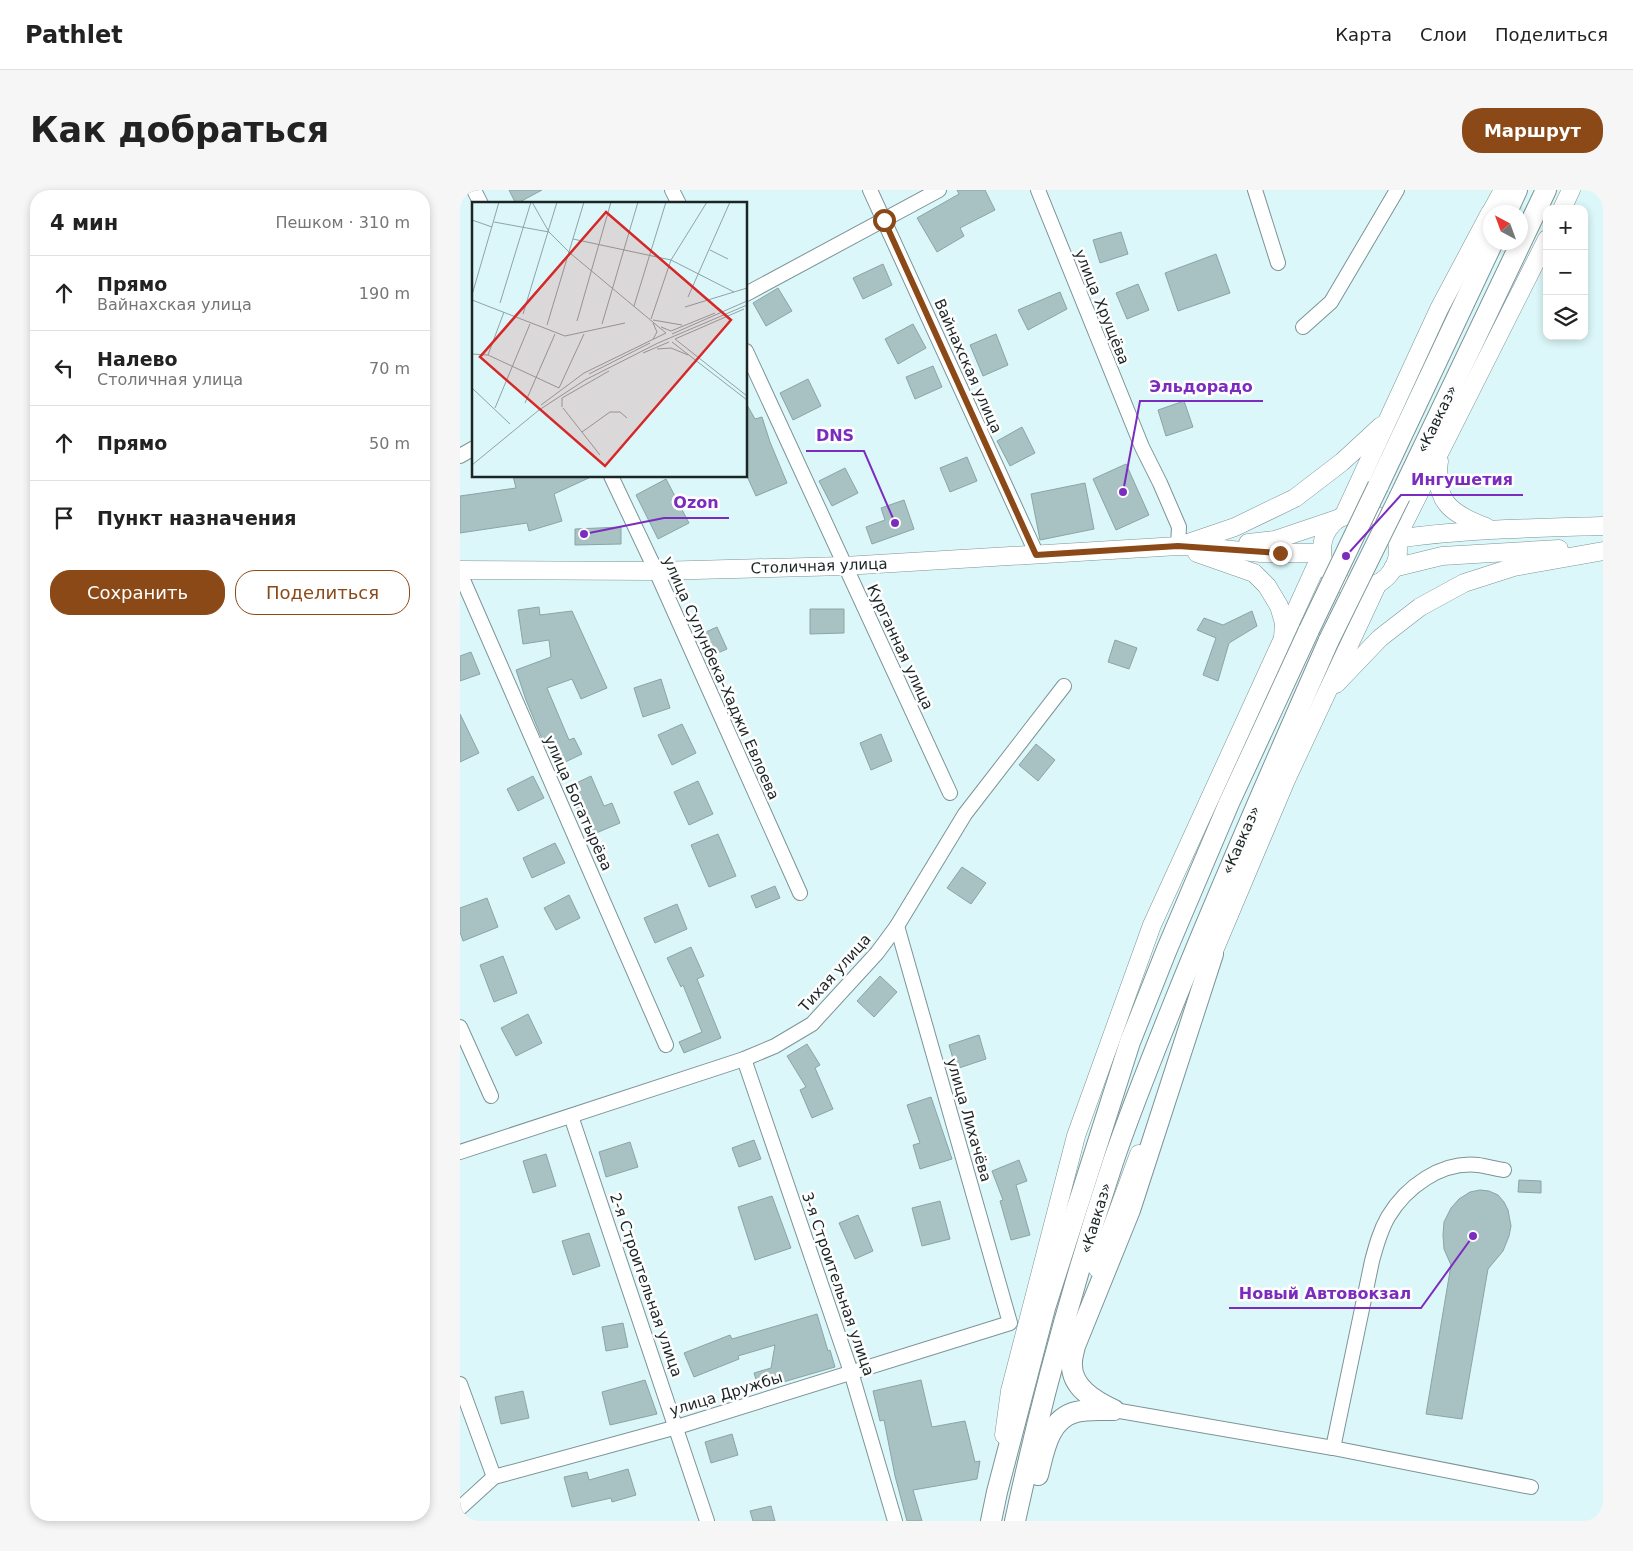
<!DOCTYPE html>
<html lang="ru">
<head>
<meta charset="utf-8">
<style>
	body { margin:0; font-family:"DejaVu Sans",sans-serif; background:#f6f6f6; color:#222 }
	.controls { position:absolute; right:15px; top:15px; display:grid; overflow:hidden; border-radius:10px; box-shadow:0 2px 8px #0003 }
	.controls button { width:45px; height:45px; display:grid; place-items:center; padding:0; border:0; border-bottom:1px solid #e0e0e0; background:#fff; color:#222; font:25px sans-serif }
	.compass { position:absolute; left:1023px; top:15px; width:45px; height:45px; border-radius:50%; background:#fff; box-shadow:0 2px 8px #0003; rotate:319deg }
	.stop { position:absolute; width:15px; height:15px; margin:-11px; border:4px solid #8b4917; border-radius:50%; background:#fff }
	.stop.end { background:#8b4917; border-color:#fff; box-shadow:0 1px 5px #0008 }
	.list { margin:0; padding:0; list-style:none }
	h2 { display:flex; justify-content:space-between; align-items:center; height:65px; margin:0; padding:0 20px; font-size:21px }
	h2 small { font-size:16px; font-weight:400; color:#767676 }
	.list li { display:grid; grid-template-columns:32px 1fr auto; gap:15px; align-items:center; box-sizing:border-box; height:75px; padding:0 20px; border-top:1px solid #e0e0e0 }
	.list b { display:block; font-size:19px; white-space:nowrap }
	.list p { margin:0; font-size:16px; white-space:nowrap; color:#767676 }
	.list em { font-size:16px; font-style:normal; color:#767676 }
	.actions { display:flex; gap:10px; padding:15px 20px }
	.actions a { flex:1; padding:11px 0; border:1px solid #8b4917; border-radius:20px; text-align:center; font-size:18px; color:#8b4917 }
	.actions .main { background:#8b4917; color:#fff }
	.icon { flex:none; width:28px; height:28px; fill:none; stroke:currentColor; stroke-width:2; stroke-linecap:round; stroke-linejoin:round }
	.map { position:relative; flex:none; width:1143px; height:1331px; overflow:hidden; border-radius:20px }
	header { display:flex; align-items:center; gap:30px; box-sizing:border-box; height:70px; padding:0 25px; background:#fff; border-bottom:1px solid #e0e0e0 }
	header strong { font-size:24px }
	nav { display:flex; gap:28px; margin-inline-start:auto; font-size:18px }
	.intro { display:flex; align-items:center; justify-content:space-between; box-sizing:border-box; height:120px; padding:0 30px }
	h1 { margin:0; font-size:35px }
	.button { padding:12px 22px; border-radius:20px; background:#8b4917; color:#fff; font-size:18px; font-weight:700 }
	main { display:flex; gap:30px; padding:0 30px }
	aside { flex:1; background:#fff; border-radius:20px; box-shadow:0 2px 8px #0003 }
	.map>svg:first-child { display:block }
	.building { fill:#a8c1c3; stroke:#8ba4a6 }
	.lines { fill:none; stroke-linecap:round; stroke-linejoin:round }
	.minor-casing { stroke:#7c9497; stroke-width:16 }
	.major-casing { stroke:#7c9497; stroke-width:19 }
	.highway-casing { stroke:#7c9497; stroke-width:22 }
	.minor { stroke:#fff; stroke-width:14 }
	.major { stroke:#fff; stroke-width:18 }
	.highway { stroke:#fff; stroke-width:20 }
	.highway-bridge-casing { stroke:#7c9497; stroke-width:22; stroke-linecap:butt }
	.highway-bridge { stroke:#fff; stroke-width:20 }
	.route { stroke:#8b4917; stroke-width:6 }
	.labels { text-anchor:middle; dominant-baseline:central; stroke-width:5; stroke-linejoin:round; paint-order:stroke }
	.street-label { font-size:15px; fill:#1c2526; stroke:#fefefe }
	.inset-road { fill:none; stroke:#8fa3a5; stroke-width:1 }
	.view { fill:#d62828; fill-opacity:0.15; stroke:#d62828; stroke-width:2.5 }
	.inset-edge { fill:none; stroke:#1c2526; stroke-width:2.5 }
	.leader { fill:none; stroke:#7b2cbf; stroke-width:2 }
	.callout-dot { fill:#7b2cbf; stroke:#fefefe; stroke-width:2 }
	.callout-label { font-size:16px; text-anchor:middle; font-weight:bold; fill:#7b2cbf; stroke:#fefefe; stroke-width:5; stroke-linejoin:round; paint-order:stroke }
</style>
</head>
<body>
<header>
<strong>Pathlet</strong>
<nav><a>Карта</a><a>Слои</a><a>Поделиться</a></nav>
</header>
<div class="intro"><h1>Как добраться</h1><a class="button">Маршрут</a></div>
<main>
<aside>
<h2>4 мин<small>Пешком · 310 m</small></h2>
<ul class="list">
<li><svg class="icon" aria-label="ahead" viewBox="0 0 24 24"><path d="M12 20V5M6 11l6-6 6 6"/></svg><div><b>Прямо</b><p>Вайнахская улица</p></div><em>190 m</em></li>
<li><svg class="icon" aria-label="left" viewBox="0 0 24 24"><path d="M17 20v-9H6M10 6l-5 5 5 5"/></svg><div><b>Налево</b><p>Столичная улица</p></div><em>70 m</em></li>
<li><svg class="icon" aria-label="ahead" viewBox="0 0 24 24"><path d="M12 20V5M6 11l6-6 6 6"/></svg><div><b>Прямо</b></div><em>50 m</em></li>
<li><svg class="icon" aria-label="arrive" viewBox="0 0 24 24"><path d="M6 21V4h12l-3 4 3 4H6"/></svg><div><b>Пункт назначения</b></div></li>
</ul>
<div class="actions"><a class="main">Сохранить</a><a>Поделиться</a></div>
</aside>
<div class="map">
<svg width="1143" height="1331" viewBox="0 0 1143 1331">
	<rect width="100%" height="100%" fill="#dcf7f9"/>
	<g class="building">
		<polygon points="49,0 82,0 56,14"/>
		<polygon points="497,0 525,0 535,20 500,38 504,46 477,62 457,28 499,4"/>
		<polygon points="661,42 668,64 640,73 633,50"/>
		<polygon points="756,64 770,103 718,121 705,83"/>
		<polygon points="423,74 432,95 403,109 393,88"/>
		<polygon points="678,94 689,120 667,129 656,103"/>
		<polygon points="318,98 332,121 306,136 293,113"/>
		<polygon points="600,102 607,119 568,140 558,120"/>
		<polygon points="453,134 466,158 438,174 425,149"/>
		<polygon points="536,144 548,175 523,186 510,155"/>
		<polygon points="473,176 482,197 455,209 446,187"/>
		<polygon points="348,189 361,216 333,230 320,203"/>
		<polygon points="724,211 733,237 706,246 698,220"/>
		<polygon points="286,213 295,229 302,227 310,252 327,293 296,306 286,284"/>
		<polygon points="562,237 575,263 550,276 537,251"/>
		<polygon points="507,267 517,291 490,302 480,278"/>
		<polygon points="666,274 689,325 656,340 633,289"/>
		<polygon points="385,278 398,303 372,316 359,291"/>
		<polygon points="53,286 133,286 94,304 102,331 69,341 67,333 0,343 0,306 56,298"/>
		<polygon points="206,289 229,333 198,349 176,305"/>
		<polygon points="625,293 634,339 580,350 571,304"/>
		<polygon points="444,310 454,339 412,354 406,337 425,330 421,318"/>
		<polygon points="161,337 161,354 115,355 115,339"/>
		<polygon points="79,417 80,425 112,421 147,498 121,509 112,489 87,498 109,550 114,548 122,564 99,575 89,554 85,556 66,510 56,480 91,467 89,450 63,454 58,420"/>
		<polygon points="350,419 384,419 384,443 350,444"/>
		<polygon points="792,421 797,436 769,453 758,491 743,485 756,448 737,440 744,428 763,435"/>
		<polygon points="257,437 267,459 246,468 237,446"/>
		<polygon points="655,450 677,458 669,479 648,472"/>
		<polygon points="11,462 20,484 0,491 0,466"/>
		<polygon points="201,489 210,518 183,527 174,498"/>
		<polygon points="0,524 19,563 0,572"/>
		<polygon points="222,534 236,563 212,575 198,545"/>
		<polygon points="421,544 432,571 411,580 400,553"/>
		<polygon points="576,554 595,570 578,591 559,575"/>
		<polygon points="73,586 84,608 58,621 47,599"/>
		<polygon points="131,586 144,616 152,613 160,633 129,646 108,597"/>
		<polygon points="238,591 253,624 229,635 214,602"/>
		<polygon points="258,644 276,686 249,697 231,655"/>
		<polygon points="95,653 105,673 72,688 63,668"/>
		<polygon points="502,677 526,693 511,714 487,698"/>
		<polygon points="315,696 320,708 296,718 291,706"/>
		<polygon points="109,705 120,728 96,740 84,718"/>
		<polygon points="27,708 38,737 3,751 0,742 0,718"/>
		<polygon points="217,714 227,739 195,753 184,728"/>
		<polygon points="231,757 244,786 237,789 261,848 224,863 219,852 242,842 223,795 221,797 207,768"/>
		<polygon points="43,766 57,803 34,812 20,775"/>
		<polygon points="420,786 437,802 414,827 397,811"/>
		<polygon points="68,824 82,853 56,866 41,838"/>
		<polygon points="519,845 526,869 496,879 489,855"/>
		<polygon points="347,854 360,875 355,878 373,919 352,928 340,900 346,897 327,866"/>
		<polygon points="471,907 492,969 460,979 453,955 460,953 447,915"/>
		<polygon points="294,950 301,969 279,977 272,958"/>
		<polygon points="170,952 178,977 146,987 139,962"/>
		<polygon points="86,964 96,996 73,1003 63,971"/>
		<polygon points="559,970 567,991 556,995 570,1045 551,1050 540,1011 543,1010 532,981"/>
		<polygon points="1059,990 1081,991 1081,1003 1058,1002"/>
		<polygon points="1020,1000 1029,1001 1038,1005 1044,1012 1048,1020 1051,1036 1049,1046 1043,1061 1028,1079 1002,1229 966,1224 991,1075 984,1059 983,1045 984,1032 991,1018 999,1009 1010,1002"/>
		<polygon points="312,1006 331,1058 295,1070 278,1017"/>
		<polygon points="480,1011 490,1049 462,1056 452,1018"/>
		<polygon points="398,1025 413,1061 395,1069 379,1033"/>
		<polygon points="129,1043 140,1076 113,1085 102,1051"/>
		<polygon points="357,1124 368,1161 370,1160 375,1177 299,1199 294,1183 311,1178 315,1155 278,1166 279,1169 234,1187 224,1163 270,1145 272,1149"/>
		<polygon points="163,1133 168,1157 146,1161 142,1137"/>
		<polygon points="185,1190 197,1224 150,1235 142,1202"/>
		<polygon points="461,1190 472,1237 505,1231 515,1272 520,1271 517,1289 453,1300 462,1331 447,1331 435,1286 424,1230 420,1231 413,1201"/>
		<polygon points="63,1201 69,1228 41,1234 35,1207"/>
		<polygon points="272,1244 278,1265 251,1273 245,1252"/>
		<polygon points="168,1279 176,1305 152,1312 151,1308 112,1317 104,1287 127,1282 129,1290"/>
		<polygon points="311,1316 315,1331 293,1331 290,1321"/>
	</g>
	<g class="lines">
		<g class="minor-casing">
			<g id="minor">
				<polyline points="14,0 21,14"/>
				<polyline points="212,0 219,14"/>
				<polyline points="410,0 577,365"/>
				<polyline points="578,0 682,257 700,293 719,337 718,356"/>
				<polyline points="795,0 818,73"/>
				<polyline points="286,104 479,0"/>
				<polyline points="843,137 871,112 937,0"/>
				<polyline points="286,161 490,603"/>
				<polyline points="0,266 14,258"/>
				<polyline points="151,286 196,381 340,703"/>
				<polyline points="0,383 206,855"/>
				<polyline points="0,837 31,906"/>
				<polyline points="284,869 391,1182 435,1331"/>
				<polyline points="111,926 247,1331"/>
				<polyline points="0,962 284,869 315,856 352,834 417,763 437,736 505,624 604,496"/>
				<polyline points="0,1194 34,1287"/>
				<polyline points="654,1220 873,1258 1071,1297"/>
				<path d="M 873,1258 L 912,1071 C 916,1056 920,1041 928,1027 C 946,997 981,971 1018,975 C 1026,976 1036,979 1044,980"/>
				<polyline points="0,1318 34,1287 217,1237 550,1133 437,736"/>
			</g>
		</g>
		<g class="major-casing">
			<g id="major">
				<polyline points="1102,19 1111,0"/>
				<polyline points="1031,22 1043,0"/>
				<path d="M 979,271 C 973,311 991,324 1026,337"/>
				<circle cx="900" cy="360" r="38"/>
				<polyline points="936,349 1087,49"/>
				<path d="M 936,349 C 1005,339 1074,338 1143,336"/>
				<polyline points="728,353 775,337 835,308 882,272 921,236"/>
				<polyline points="788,353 815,350 883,327 979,119 1030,23"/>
				<polyline points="737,363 794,383 807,396 819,416 824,433 823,448"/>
				<polyline points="933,378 982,366 1099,359"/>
				<polyline points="0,380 196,381 384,376 718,356 743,357 801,363 862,363 692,735 616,946 550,1201 544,1245"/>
				<polyline points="876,494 920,448 960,417 1004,393 1054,377 1143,361"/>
				<polyline points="748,775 826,590 918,393"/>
				<polyline points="637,1078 679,964"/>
			</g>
		</g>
		<g class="highway-casing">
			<g id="highway">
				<polyline points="1047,22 1057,0"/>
				<polyline points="918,296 1033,52"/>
				<polyline points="940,306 1086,0"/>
				<path d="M 654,1220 C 635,1211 610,1197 612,1172 C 612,1167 614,1161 615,1156 L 670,1020 L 753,764"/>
				<path d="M 578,1285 C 584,1262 588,1229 616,1222 C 627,1219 639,1220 651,1220"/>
				<polyline points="531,1331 537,1302 585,1118 670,852 707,759 769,613 849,440"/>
				<path d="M 555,1331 C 581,1210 614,1090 653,972 C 672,916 695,860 717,805 C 765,686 817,568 869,450"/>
			</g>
		</g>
		<use href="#minor" class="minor"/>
		<use href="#major" class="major"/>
		<use href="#highway" class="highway"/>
		<g class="highway-bridge-casing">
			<g id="highway-bridge">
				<polyline points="849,440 918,296"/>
				<polyline points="869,450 940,306"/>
			</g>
		</g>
		<use href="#highway-bridge" class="highway-bridge"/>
	</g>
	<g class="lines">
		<polyline class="route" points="424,30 576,365 718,356 820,363"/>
	</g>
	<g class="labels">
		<g class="street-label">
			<text transform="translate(642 117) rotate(68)">улица Хрущёва</text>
			<text transform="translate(508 176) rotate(66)">Вайнахская улица</text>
			<text transform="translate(977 229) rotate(-64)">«Кавказ»</text>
			<text transform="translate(359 376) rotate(-2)">Столичная улица</text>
			<text transform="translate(440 457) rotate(65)">Курганная улица</text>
			<text transform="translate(261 488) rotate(66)">улица Сулунбека-Хаджи Евлоева</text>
			<text transform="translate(118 613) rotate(66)">улица Богатырёва</text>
			<text transform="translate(781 650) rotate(-66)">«Кавказ»</text>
			<text transform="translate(375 783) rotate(-48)">Тихая улица</text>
			<text transform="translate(509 930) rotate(74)">улица Лихачёва</text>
			<text transform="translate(636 1028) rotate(-73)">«Кавказ»</text>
			<text transform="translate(378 1094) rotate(71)">3-я Строительная улица</text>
			<text transform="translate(186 1095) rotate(71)">2-я Строительная улица</text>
			<text transform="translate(266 1204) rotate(-17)">улица Дружбы</text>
		</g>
	</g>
	<g transform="translate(12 12)">
		<rect width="275" height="275" fill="#dcf7f9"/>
		<path class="inset-road" d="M 60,0 L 77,30 L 98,51 L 194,131 L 112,171 L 69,203M 0,18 L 20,25M 22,20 L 77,30M 101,37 L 199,58 L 262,90M 238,48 L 256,57M 0,93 L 27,0M 216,95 L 258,0M 0,98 L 93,134 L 153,121M 28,101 L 59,0M 162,104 L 194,0M 213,105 L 275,86M 51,112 L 85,0M 179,117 L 199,58 L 235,0M 181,118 L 210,123M 105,119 L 139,0M 181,121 L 185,130 L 181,137M 130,122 L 166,0M 75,123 L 112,0M 189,125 L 199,129 L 243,111M 200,132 L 275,99M 203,137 L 275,194M 203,137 L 272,107M 200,140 L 275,198M 185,147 L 199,146 L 216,153M 171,151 L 197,140M 0,152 L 16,153 L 87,186 L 112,132M 16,153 L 32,110M 117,172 L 178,141M 0,186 L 38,222M 53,201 L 83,132M 90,205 L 90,196 L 137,169M 23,206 L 58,122M 91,206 L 128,253M 110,230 L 138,210 L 148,210 L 155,216M 0,263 L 67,208 L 113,178 L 186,141 L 275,103"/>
		<path class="view" d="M 134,10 L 259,118 L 133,264 L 8,155 Z"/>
		<rect width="275" height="275" class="inset-edge"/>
	</g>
	<path class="leader" d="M663 302L680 211H803M435 333L404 261H346M886 366L941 305H1063M124 344L204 328H269M1013 1046L961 1118H769"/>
	<g class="callout-dot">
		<circle cx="663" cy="302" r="5"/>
		<circle cx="435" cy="333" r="5"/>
		<circle cx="886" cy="366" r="5"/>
		<circle cx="124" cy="344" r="5"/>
		<circle cx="1013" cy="1046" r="5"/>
	</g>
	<g class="callout-label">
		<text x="741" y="202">Эльдорадо</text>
		<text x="375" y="251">DNS</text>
		<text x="1002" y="295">Ингушетия</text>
		<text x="236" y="318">Ozon</text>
		<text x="865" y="1109">Новый Автовокзал</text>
	</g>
</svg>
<div class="controls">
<button>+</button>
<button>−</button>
<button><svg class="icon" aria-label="layers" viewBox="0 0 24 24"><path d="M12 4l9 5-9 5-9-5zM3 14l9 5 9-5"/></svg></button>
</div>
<svg class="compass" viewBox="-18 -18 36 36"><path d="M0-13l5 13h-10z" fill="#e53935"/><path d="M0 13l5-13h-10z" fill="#767676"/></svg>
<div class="stop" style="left:424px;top:30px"></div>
<div class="stop end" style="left:820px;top:363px"></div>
</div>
</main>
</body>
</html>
